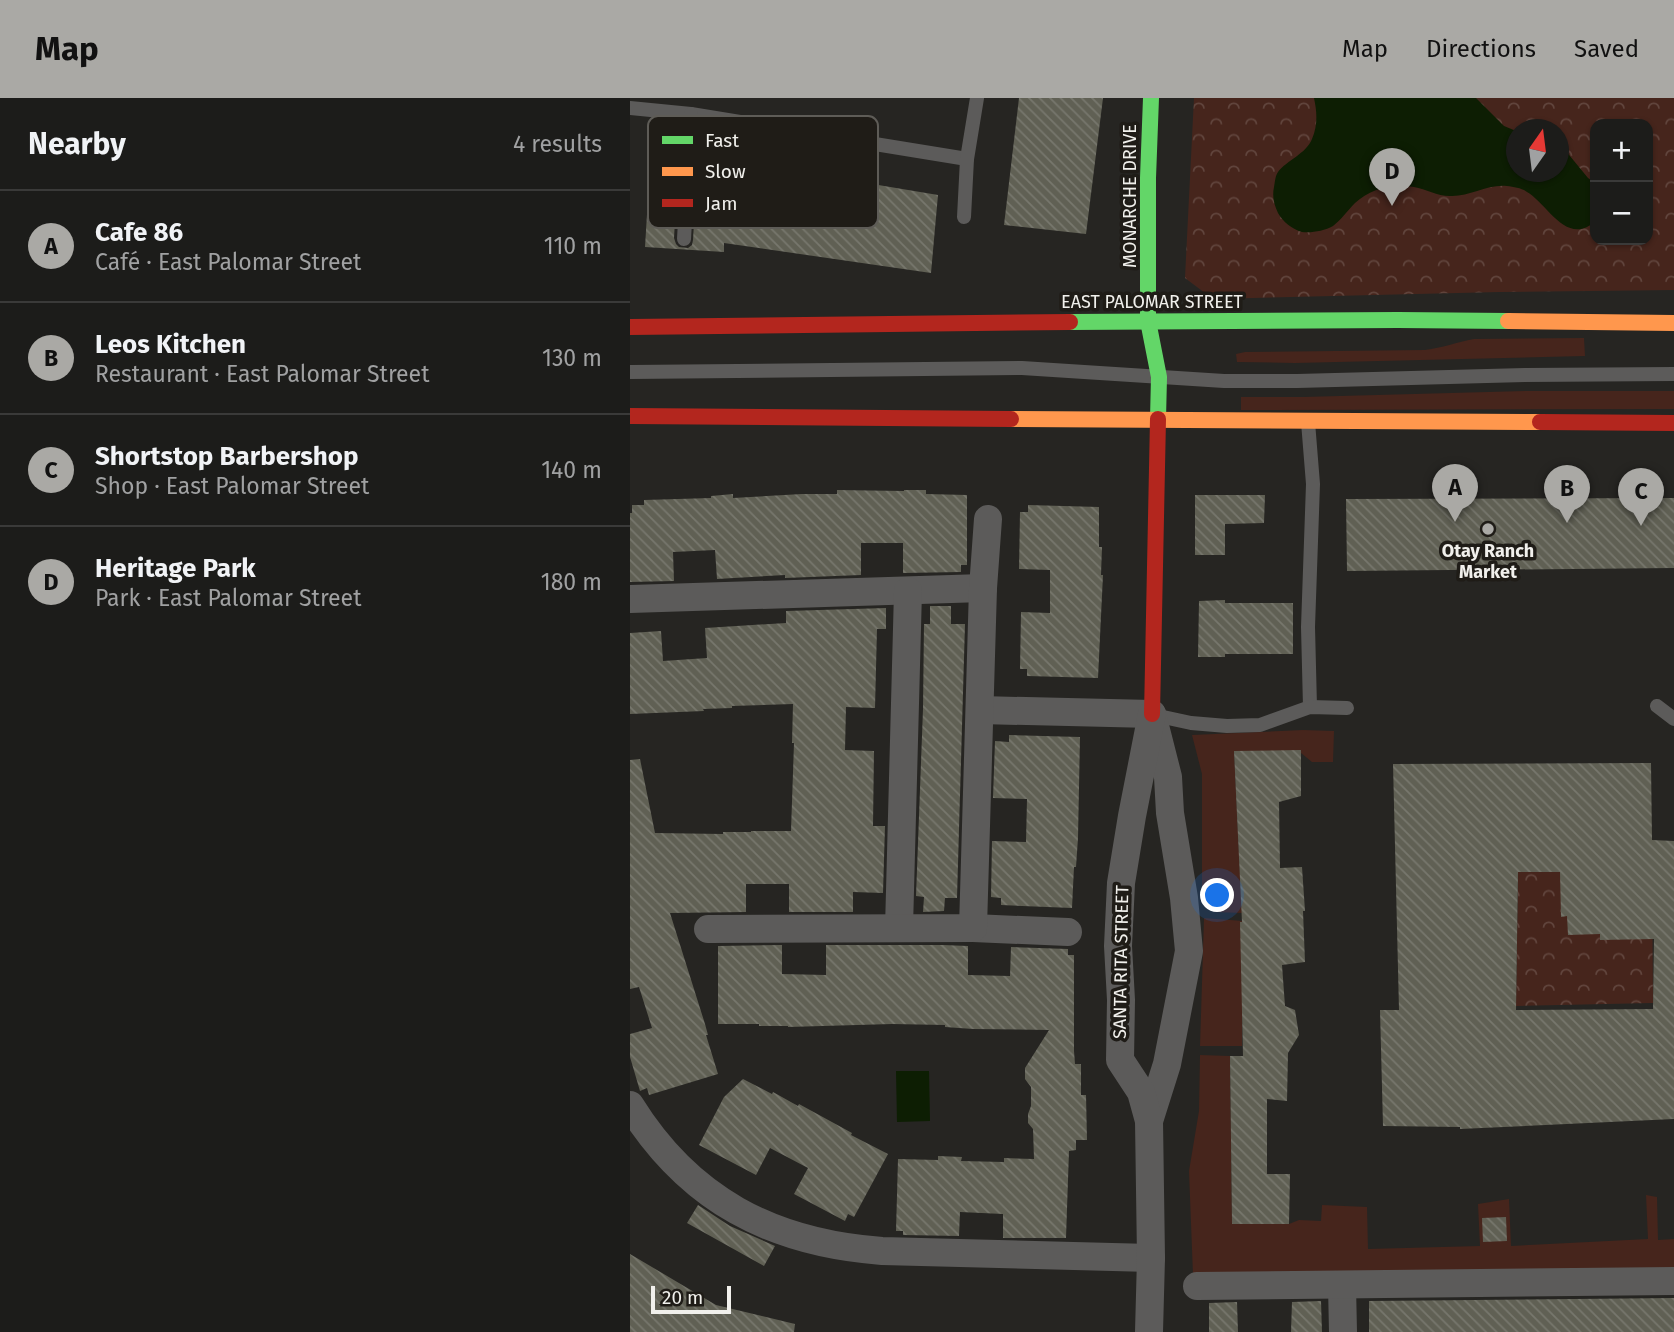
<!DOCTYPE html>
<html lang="en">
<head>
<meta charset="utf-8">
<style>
	body { margin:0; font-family:"Fira Sans",sans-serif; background:#292927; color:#f1f3f6 }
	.controls { position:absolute; right:21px; top:21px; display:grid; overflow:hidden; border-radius:14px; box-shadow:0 2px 5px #0004 }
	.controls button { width:63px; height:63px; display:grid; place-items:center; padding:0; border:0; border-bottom:2px solid #3a3a39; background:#1c1c1a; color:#f1f3f6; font:35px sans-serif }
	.compass { position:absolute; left:876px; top:21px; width:63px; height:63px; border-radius:50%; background:#1c1c1a; box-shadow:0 2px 5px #0004; rotate:14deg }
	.scale { position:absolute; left:21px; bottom:18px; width:80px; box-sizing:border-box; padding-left:7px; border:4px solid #f1f0ec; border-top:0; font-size:19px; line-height:24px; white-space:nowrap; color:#f1f0ec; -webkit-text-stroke:5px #1f1c17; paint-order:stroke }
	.you { position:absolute; left:588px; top:798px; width:24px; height:24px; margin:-18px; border:5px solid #fff; border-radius:50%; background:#1a73e8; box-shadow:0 0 0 10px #1a73e833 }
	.badge { display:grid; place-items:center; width:46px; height:46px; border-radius:50%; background:#aaa9a5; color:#111; font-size:23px; font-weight:700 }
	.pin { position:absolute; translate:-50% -58px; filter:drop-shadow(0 2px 4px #0008) }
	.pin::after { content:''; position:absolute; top:37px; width:24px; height:21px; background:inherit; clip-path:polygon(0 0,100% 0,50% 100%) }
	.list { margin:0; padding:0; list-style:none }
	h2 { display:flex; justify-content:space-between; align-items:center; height:91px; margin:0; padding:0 28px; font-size:30px }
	h2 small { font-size:23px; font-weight:400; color:#a0a1a2 }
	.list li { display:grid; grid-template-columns:46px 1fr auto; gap:21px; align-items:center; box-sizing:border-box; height:112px; padding:0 28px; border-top:2px solid #3a3a39 }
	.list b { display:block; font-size:26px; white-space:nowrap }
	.list p { margin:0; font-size:23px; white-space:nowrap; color:#a0a1a2 }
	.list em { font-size:23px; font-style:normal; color:#a0a1a2 }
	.map { position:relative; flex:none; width:1044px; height:1234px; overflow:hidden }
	header { display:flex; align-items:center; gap:42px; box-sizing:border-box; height:98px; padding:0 35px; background:#aaa9a5; color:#111 }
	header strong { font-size:33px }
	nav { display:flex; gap:38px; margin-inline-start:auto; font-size:24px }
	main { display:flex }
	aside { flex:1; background:#1c1c1a }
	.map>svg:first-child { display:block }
	.grass { fill:#46251c }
	.park { fill:url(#park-crowns); fill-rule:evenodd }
	.water { fill:#0d1e03 }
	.building { fill:url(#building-back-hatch); fill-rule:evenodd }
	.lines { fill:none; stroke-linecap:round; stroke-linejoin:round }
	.lane { stroke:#5c5b5a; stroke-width:14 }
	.street { stroke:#5c5b5a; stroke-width:28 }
	.fast { stroke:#63d668; stroke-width:16 }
	.slow { stroke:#ff974d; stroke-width:16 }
	.jam { stroke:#b3261e; stroke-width:16 }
	.poi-dot { fill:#aaa9a5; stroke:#1f1c17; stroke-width:2.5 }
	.labels { text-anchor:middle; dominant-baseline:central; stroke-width:7; stroke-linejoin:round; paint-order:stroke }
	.street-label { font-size:18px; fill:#f1f0ec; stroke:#1f1c17 }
	.poi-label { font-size:18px; font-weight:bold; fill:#f1f0ec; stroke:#1f1c17 }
	.key { fill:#1f1c17; stroke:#5e5c57; stroke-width:2 }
	.key-label { font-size:19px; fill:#f1f0ec }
</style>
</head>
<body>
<header>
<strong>Map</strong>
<nav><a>Map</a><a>Directions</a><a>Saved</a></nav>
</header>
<main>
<aside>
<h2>Nearby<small>4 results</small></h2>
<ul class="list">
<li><span class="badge">A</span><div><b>Cafe 86</b><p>Café · East Palomar Street</p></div><em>110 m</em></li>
<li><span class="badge">B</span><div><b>Leos Kitchen</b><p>Restaurant · East Palomar Street</p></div><em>130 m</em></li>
<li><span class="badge">C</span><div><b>Shortstop Barbershop</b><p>Shop · East Palomar Street</p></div><em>140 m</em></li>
<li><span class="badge">D</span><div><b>Heritage Park</b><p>Park · East Palomar Street</p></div><em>180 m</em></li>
</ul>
</aside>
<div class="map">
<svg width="1044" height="1234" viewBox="0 0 1044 1234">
	<defs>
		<pattern id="park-crowns" width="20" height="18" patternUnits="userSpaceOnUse" patternTransform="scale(1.75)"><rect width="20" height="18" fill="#46251c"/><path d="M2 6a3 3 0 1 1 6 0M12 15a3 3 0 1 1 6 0" fill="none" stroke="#61453d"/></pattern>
		<pattern id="building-back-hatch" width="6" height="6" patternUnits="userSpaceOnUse" patternTransform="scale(1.75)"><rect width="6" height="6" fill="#606054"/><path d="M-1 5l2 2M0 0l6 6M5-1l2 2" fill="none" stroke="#77776d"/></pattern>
	</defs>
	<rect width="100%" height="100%" fill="#262522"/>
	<g class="grass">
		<path d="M 954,240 L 955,258 L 665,265 L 607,264 L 606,256 L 615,254 L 795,252 C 812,250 827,244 844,241 Z"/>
		<polygon points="895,293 1044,293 1044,311 611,312 611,299 673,299"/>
		<polygon points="673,632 704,633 703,664 682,664 671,655 604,653 612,815 584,814 572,793 572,676 562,637"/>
		<polygon points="574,820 613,823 612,948 570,948"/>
		<polygon points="570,957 600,958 602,1126 659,1126 669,1122 691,1123 692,1107 737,1109 738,1151 850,1148 848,1106 879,1101 881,1148 1018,1141 1016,1097 1027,1099 1028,1142 1044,1141 1044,1174 730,1174 674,1173 563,1177 559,1073 569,1013"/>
	</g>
	<g class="park">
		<path d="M 564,0 L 1044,0 L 1044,192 L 869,194 L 583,201 L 555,180 ZM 965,26 L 1018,26 L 1018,142 L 965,142 ZM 886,32 L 928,32 L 928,74 L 886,74 Z"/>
		<polygon points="1022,772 1023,905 886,908 888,774"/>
	</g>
	<g class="water">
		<path d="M 684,0 L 846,0 L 874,28 L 886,33 L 886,74 L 928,74 L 929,55 L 935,52 L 958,80 L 965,85 C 965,94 968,114 965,122 C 963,126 960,127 957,129 C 933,141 915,104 897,94 C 892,90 884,89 877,88 C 857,86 839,99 820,98 C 807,98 796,91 784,89 C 763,84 740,91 725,105 C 717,113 711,122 703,128 C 694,133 682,135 672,134 C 662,131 653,124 648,115 C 644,106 642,99 644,89 C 645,85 645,78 648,74 C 657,62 676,56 682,41 C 688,27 687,14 684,0 Z"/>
		<polygon points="266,973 299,973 300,1023 267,1024"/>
	</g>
	<g class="building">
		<polygon points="389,0 473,0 456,136 374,127"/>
		<polygon points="21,51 45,52 45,55 49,55 44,140 46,146 49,149 58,150 62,147 63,142 68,56 100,58 100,62 308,97 301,175 94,145 94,154 15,149"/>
		<polygon points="207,392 274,393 274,392 296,392 296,396 337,397 337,467 331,467 331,474 273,475 273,445 231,445 231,477 155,480 155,477 87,481 85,452 43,454 44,483 0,484 0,415 2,415 2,407 14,407 14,402 81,400 81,398 103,396 103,400 172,396 207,396"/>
		<polygon points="565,397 635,397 634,425 595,426 595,457 565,457"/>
		<polygon points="1044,400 1044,470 717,473 716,401"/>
		<polygon points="398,407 469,409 469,449 472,449 471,477 473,477 468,580 397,578 397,571 390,571 391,514 420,515 420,472 389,471 390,414 398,414"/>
		<polygon points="595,502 595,505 663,505 663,556 595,556 595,559 568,559 569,503"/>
		<polygon points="300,508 321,508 321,526 335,526 327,800 315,800 314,813 293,814 294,799 286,798 293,611 294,526 300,526"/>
		<polygon points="256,510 256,531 247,531 245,610 216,609 215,652 244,653 243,728 255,728 253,795 223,794 223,814 159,814 159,786 116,786 116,814 40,815 75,926 78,937 76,937 88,976 19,997 17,990 10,993 0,959 0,936 22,930 9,889 0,891 0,662 10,661 25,735 93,736 93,734 121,734 121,733 161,733 164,645 162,645 163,606 102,608 102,610 73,611 74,613 0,616 0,535 31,533 33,563 77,560 75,530 156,525 156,513"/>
		<polygon points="379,637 450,639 448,740 446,769 444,769 442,810 371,807 371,800 361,799 362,743 396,744 397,701 363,700 365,643 379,644"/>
		<polygon points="671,652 671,698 649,704 650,770 672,769 675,813 673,813 675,864 652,867 655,908 665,912 669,937 658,955 657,1003 637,1001 637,1076 660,1076 659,1126 602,1126 600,958 613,958 610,824 612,824 604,653"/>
		<path d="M 1021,665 L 1022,742 L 1044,743 L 1044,1021 L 830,1031 L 830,1029 L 753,1028 L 750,912 L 769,912 L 763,666 ZM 888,774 L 930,774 L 931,819 L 937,818 L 938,837 L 970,836 L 970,842 L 1024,841 L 1023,911 L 886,912 Z"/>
		<polygon points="152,847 152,876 196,877 196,847 313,847 338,848 338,877 380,878 381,849 438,851 438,857 444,857 444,953 445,966 451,966 451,997 456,997 457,1042 446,1042 446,1052 439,1053 436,1140 373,1140 373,1116 330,1114 329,1138 273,1137 273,1133 266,1133 268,1061 308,1062 308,1058 332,1059 331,1063 374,1064 374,1060 404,1061 403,1031 398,1025 398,1016 401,1008 401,989 395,981 395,970 419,932 343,931 315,929 315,927 262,926 158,929 158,928 129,928 129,926 88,926 88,848"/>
		<polygon points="113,981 142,996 143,994 168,1008 169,1006 222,1035 221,1037 258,1056 224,1119 218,1116 215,1123 164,1096 178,1070 140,1050 126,1077 69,1047 94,999"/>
		<polygon points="68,1107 100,1128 145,1148 134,1168 57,1125"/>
		<polygon points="876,1119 877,1143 853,1144 852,1120"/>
		<polygon points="0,1156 86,1207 165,1226 164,1234 0,1234"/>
		<polygon points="1044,1200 1044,1234 739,1234 739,1203"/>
		<polygon points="691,1203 692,1234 661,1234 662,1204"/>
		<polygon points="607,1204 608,1234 579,1234 579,1205"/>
	</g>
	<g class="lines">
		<g class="lane">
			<polyline points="0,10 61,16 337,61"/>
			<polyline points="334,119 337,61 347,0"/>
			<polyline points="54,141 61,16"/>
			<polyline points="0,274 392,270 594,283 667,283 895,277 1044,276"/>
			<polyline points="678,324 683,386 678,529 680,609"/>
			<polyline points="1027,608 1044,621"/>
			<polyline points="524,617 561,625 597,628 630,627 680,609 717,610"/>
		</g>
		<g class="street">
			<polyline points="0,501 353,490"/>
			<polyline points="350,612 522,616"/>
			<polyline points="269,830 278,493"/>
			<polyline points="343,830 438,834"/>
			<polyline points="78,831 343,830 353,490 358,421"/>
			<path d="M 0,1007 C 59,1102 142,1145 252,1153 L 521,1160"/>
			<polyline points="519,1023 537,966 559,853 554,800 540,715 538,679 524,624"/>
			<polyline points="712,1187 713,1234"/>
			<polyline points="567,1188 1044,1183"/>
			<polyline points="519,1234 521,1160 519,1023 511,994 490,962 491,902 488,848 491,785 502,718 522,616"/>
		</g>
		<g class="fast">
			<polyline points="521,0 518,80 518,223 529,279 528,321"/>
			<polyline points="440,224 768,222 878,223"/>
		</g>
		<g class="slow">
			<polyline points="878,223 1044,225"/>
			<polyline points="381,321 910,324"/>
		</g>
		<g class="jam">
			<polyline points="0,229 440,224"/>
			<polyline points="0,318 381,321"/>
			<polyline points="910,324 1044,325"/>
			<polyline points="522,616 528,321"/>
		</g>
	</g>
	<circle class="poi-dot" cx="858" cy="431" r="7"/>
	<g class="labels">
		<g class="street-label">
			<text transform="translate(500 98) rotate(-90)">MONARCHE DRIVE</text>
			<text x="522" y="204">EAST PALOMAR STREET</text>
			<text transform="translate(491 864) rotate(-89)">SANTA RITA STREET</text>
		</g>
		<g class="poi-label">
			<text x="858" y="453">Otay Ranch<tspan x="858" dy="21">Market</tspan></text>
		</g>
	</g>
	<rect x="18" y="18" width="230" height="112" rx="10" class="key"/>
	<rect x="32" y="38" width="31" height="8" fill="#63d668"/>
	<rect x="32" y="69" width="31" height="9" fill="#ff974d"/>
	<rect x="32" y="101" width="31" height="8" fill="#b3261e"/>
	<g class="key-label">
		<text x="75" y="49">Fast</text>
		<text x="75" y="80">Slow</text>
		<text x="75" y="112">Jam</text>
	</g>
</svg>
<div class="controls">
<button>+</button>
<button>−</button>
</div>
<svg class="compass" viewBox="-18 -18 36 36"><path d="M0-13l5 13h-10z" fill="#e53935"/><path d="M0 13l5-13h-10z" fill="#a0a1a2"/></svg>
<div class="scale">20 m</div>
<div class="you"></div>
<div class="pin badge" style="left:825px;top:424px">A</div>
<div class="pin badge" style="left:937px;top:425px">B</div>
<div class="pin badge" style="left:1011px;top:428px">C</div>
<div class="pin badge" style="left:762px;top:108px">D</div>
</div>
</main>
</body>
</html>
